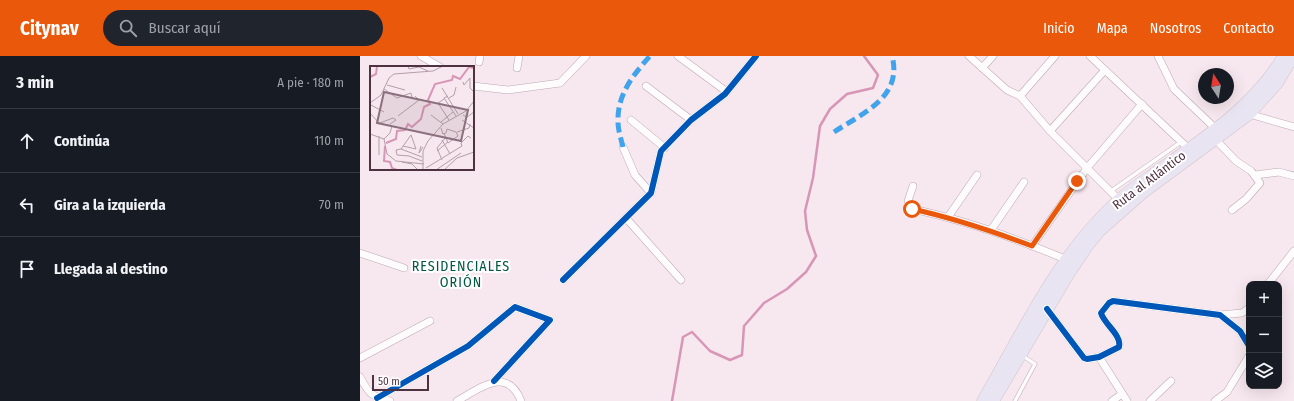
<!DOCTYPE html>
<html lang="es">
<head>
<meta charset="utf-8">
<style>
	body { margin:0; font-family:"Fira Sans Condensed",sans-serif; background:#20242c; color:#f1f3f6 }
	.controls { position:absolute; right:12px; bottom:12px; display:grid; overflow:hidden; border-radius:8px; box-shadow:0 4px 16px #0002 }
	.controls button { width:36px; height:36px; display:grid; place-items:center; padding:0; border:0; border-bottom:1px solid #363941; background:#171b24; color:#f1f3f6; font:20px sans-serif }
	.compass { position:absolute; left:838px; top:12px; width:36px; height:36px; border-radius:50%; background:#171b24; box-shadow:0 4px 16px #0002; rotate:348deg }
	.scale { position:absolute; left:12px; bottom:10px; width:57px; box-sizing:border-box; padding-left:4px; border:2px solid #4f3240; border-top:0; font-size:11px; line-height:14px; white-space:nowrap; color:#4f3240; -webkit-text-stroke:3px #fff; paint-order:stroke }
	.stop { position:absolute; width:12px; height:12px; margin:-9px; border:3px solid #ea580c; border-radius:50%; background:#fff }
	.stop.end { background:#ea580c; border-color:#fff; box-shadow:0 1px 4px #0008 }
	.list { margin:0; padding:0; list-style:none }
	h2 { display:flex; justify-content:space-between; align-items:center; height:52px; margin:0; padding:0 16px; font-size:17px }
	h2 small { font-size:13px; font-weight:400; color:#9ea1a6 }
	.list li { display:grid; grid-template-columns:26px 1fr auto; gap:12px; align-items:center; box-sizing:border-box; height:64px; padding:0 16px; border-top:1px solid #363941 }
	.list b { display:block; font-size:15px; white-space:nowrap }
	.list em { font-size:13px; font-style:normal; color:#9ea1a6 }
	.icon { flex:none; width:22px; height:22px; fill:none; stroke:currentColor; stroke-width:2; stroke-linecap:round; stroke-linejoin:round }
	.map { position:relative; flex:none; width:934px; height:345px; overflow:hidden }
	header { display:flex; align-items:center; gap:24px; box-sizing:border-box; height:56px; padding:0 20px; background:#ea580c; color:#fff }
	header strong { font-size:19px }
	nav { display:flex; gap:22px; margin-inline-start:auto; font-size:14px }
	.search { width:280px; height:36px; background:#20242c; display:flex; align-items:center; gap:10px; box-sizing:border-box; padding:0 14px; border-radius:22px; color:#9ea1a6; font-size:15px }
	main { display:flex }
	aside { flex:1; background:#171b24 }
	.map>svg:first-child { display:block }
	.lines { fill:none; stroke-linecap:round; stroke-linejoin:round }
	.stream { stroke:#d896b7; stroke-width:2.5 }
	.lane-casing { stroke:#bca9b2; stroke-width:4.5 }
	.street-casing { stroke:#bca9b2; stroke-width:8 }
	.highway-casing { stroke:#d2c5cb; stroke-width:13 }
	.lane { stroke:#fefbfc; stroke-width:3.5 }
	.street { stroke:#fefbfc; stroke-width:7 }
	.highway { stroke:#e8e4f1; stroke-width:12 }
	.quiet { stroke:#40a3ec; stroke-width:5; stroke-dasharray:10 5; stroke-linecap:butt }
	.cycleway-casing { stroke:#fff; stroke-width:8 }
	.cycleway { stroke:#0057b8; stroke-width:6 }
	.route { stroke:#ea580c; stroke-width:5 }
	.labels { text-anchor:middle; dominant-baseline:central; stroke-width:4; stroke-linejoin:round; paint-order:stroke }
	.street-label { font-size:13px; fill:#4f3240; stroke:#fff }
	.neighbourhood-label { font-size:14px; letter-spacing:1px; fill:#035742; stroke:#fff }
	.inset-river { fill:none; stroke:#d896b7; stroke-width:2 }
	.inset-road { fill:none; stroke:#b49fa8; stroke-width:1 }
	.view { fill:#8a717d; fill-opacity:0.15; stroke:#8a717d; stroke-width:2 }
	.inset-edge { fill:none; stroke:#4f3240; stroke-width:2 }
</style>
</head>
<body>
<header>
<strong>Citynav</strong>
<div class="search"><svg class="icon" aria-label="search" viewBox="0 0 24 24"><circle cx="10" cy="10" r="6"/><path d="M15 15l6 6"/></svg>Buscar aquí</div>
<nav><a>Inicio</a><a>Mapa</a><a>Nosotros</a><a>Contacto</a></nav>
</header>
<main>
<aside>
<h2>3 min<small>A pie · 180 m</small></h2>
<ul class="list">
<li><svg class="icon" aria-label="ahead" viewBox="0 0 24 24"><path d="M12 20V5M6 11l6-6 6 6"/></svg><div><b>Continúa</b></div><em>110 m</em></li>
<li><svg class="icon" aria-label="left" viewBox="0 0 24 24"><path d="M17 20v-9H6M10 6l-5 5 5 5"/></svg><div><b>Gira a la izquierda</b></div><em>70 m</em></li>
<li><svg class="icon" aria-label="arrive" viewBox="0 0 24 24"><path d="M6 21V4h12l-3 4 3 4H6"/></svg><div><b>Llegada al destino</b></div></li>
</ul>
</aside>
<div class="map">
<svg width="934" height="345" viewBox="0 0 934 345">
	<rect width="100%" height="100%" fill="#f7e7ee"/>
	<g class="lines">
		<polyline class="stream" points="312,345 323,281 332,276 350,295 370,304 382,299 384,270 404,247 427,233 446,216 456,200 447,174 445,155 453,122 460,70 470,53 487,38 513,32 518,19 504,0"/>
		<g class="lane-casing">
			<g id="lane">
				<polyline points="751,135 821,86"/>
				<polyline points="655,345 675,308 663,300"/>
			</g>
		</g>
		<g class="street-casing">
			<g id="street">
				<polyline points="61,0 80,11"/>
				<polyline points="318,0 367,36"/>
				<polyline points="609,0 647,34 660,40 690,75 759,144"/>
				<polyline points="730,0 829,93"/>
				<polyline points="798,0 814,33 856,73"/>
				<polyline points="119,6 120,0"/>
				<polyline points="157,12 159,0"/>
				<polyline points="622,12 633,0"/>
				<polyline points="113,30 148,34 200,27 226,0"/>
				<polyline points="286,30 331,64"/>
				<polyline points="660,40 695,0"/>
				<polyline points="889,58 934,71"/>
				<polyline points="271,64 305,92"/>
				<polyline points="690,75 745,14"/>
				<polyline points="856,84 876,105 891,115 900,127 886,143 872,154"/>
				<polyline points="263,91 275,119 291,137"/>
				<polyline points="895,119 919,116 934,120"/>
				<path d="M 553,130 L 548,145 L 552,153 C 605,164 655,182 705,203"/>
				<polyline points="588,161 617,119"/>
				<polyline points="266,162 321,224"/>
				<polyline points="631,174 664,126"/>
				<polyline points="672,190 727,112 782,48"/>
				<polyline points="0,197 44,212"/>
				<polyline points="203,224 291,137 301,95 331,64 365,38 396,0"/>
				<polyline points="908,228 934,195"/>
				<path d="M 687,253 L 724,302 L 727,303 L 739,301 L 759,291 C 762,279 744,268 741,257 L 749,247 L 753,245 L 860,259 L 880,275 L 889,290"/>
				<polyline points="860,259 882,257 889,252"/>
				<polyline points="739,301 767,345"/>
				<polyline points="0,302 70,265"/>
				<path d="M 0,321 C 9,338 11,340 30,345"/>
				<polyline points="17,342 108,290 155,251 190,264 134,325"/>
				<path d="M 97,345 C 119,333 147,309 161,345"/>
				<polyline points="752,345 762,338"/>
				<polyline points="790,345 811,325"/>
				<polyline points="855,345 867,336 889,300"/>
			</g>
		</g>
		<g class="highway-casing">
			<g id="highway">
				<path d="M 623,345 C 663,276 698,199 758,145 C 771,133 787,123 802,112 C 847,81 896,48 924,0"/>
				<polyline points="633,345 707,220 727,190 740,174 782,137 889,58 917,27 933,0"/>
			</g>
		</g>
		<use href="#lane" class="lane"/>
		<use href="#street" class="street"/>
		<use href="#highway" class="highway"/>
		<g class="quiet">
			<path d="M 474,76 C 503,57 543,41 532,0"/>
			<path d="M 263,91 C 261,83 258,74 258,66 C 257,39 273,19 290,0"/>
		</g>
		<g class="cycleway-casing">
			<g id="cycleway">
				<polyline points="203,224 291,137 301,95 331,64 365,38 396,0"/>
				<path d="M 687,253 L 724,302 L 727,303 L 739,301 L 759,291 C 762,279 744,268 741,257 L 749,247 L 753,245 L 860,259 L 880,275 L 889,290"/>
				<polyline points="17,342 108,290 155,251 190,264 134,325"/>
			</g>
		</g>
		<use href="#cycleway" class="cycleway"/>
	</g>
	<g class="lines">
		<path class="route" d="M 552,153 C 594,162 632,175 672,190 L 717,125"/>
	</g>
	<g class="labels">
		<g class="street-label">
			<text transform="translate(789 124) rotate(-37)">Ruta al Atlántico</text>
		</g>
		<g class="neighbourhood-label">
			<text x="101" y="210">RESIDENCIALES<tspan x="101" dy="16">ORIÓN</tspan></text>
		</g>
	</g>
	<g transform="translate(10 10)">
		<rect width="104" height="104" fill="#f7e7ee"/>
		<path class="inset-river" d="M 0,11 L 6,8 L 7,0M 16,77 L 26,73 L 27,65 L 35,64 L 38,58 L 42,61 L 51,53 L 54,41 L 60,38 L 58,34 L 65,18 L 82,14 L 83,10 L 90,13 L 99,1 L 104,2M 15,80 L 14,95 L 20,96 L 22,102 L 27,104"/>
		<path class="inset-road" d="M 38,0 L 39,3 L 49,1 L 58,5M 93,16 L 94,19 L 100,12 L 100,22 L 104,26M 17,19 L 35,24M 72,22 L 88,48M 14,23 L 27,32 L 41,27 L 42,31M 78,30 L 74,32 L 86,50M 79,32 L 84,29 L 86,21M 74,33 L 68,37 L 79,54M 0,37 L 11,29 L 19,12 L 24,8 L 63,5 L 73,0M 1,39 L 14,46M 0,47 L 9,57 L 22,60 L 20,67 L 14,73M 61,49 L 73,58M 93,49 L 97,51 L 104,46M 28,50 L 49,34 L 45,30M 92,54 L 104,62M 71,56 L 83,46M 10,57 L 23,52 L 26,54 L 20,58M 71,62 L 73,68 L 76,67 L 77,63 L 86,66 L 88,70 L 78,77 L 74,67M 87,66 L 99,62 L 100,58M 0,68 L 14,73 L 17,88 L 26,95 L 54,98M 41,69 L 46,83M 9,70 L 9,89M 72,74 L 80,88M 33,80 L 46,83M 51,80 L 49,87 L 53,81M 31,83 L 41,69M 67,85 L 78,76M 52,91 L 31,83 L 26,84 L 27,89 L 39,90 L 52,95M 72,94 L 67,82 L 76,71M 32,96 L 42,98 L 48,104M 56,102 L 92,80 L 91,77 L 98,70 L 101,72M 53,104 L 53,85 L 58,75 L 73,58 L 96,45 L 104,35M 66,104 L 91,87M 74,104 L 87,92 L 104,86"/>
		<path class="view" d="M 14,26 L 98,44 L 91,75 L 7,57 Z"/>
		<rect width="104" height="104" class="inset-edge"/>
	</g>
</svg>
<div class="controls">
<button>+</button>
<button>−</button>
<button><svg class="icon" aria-label="layers" viewBox="0 0 24 24"><path d="M12 4l9 5-9 5-9-5zM3 14l9 5 9-5"/></svg></button>
</div>
<svg class="compass" viewBox="-18 -18 36 36"><path d="M0-13l5 13h-10z" fill="#e53935"/><path d="M0 13l5-13h-10z" fill="#9ea1a6"/></svg>
<div class="scale">50 m</div>
<div class="stop" style="left:552px;top:153px"></div>
<div class="stop end" style="left:717px;top:125px"></div>
</div>
</main>
</body>
</html>
